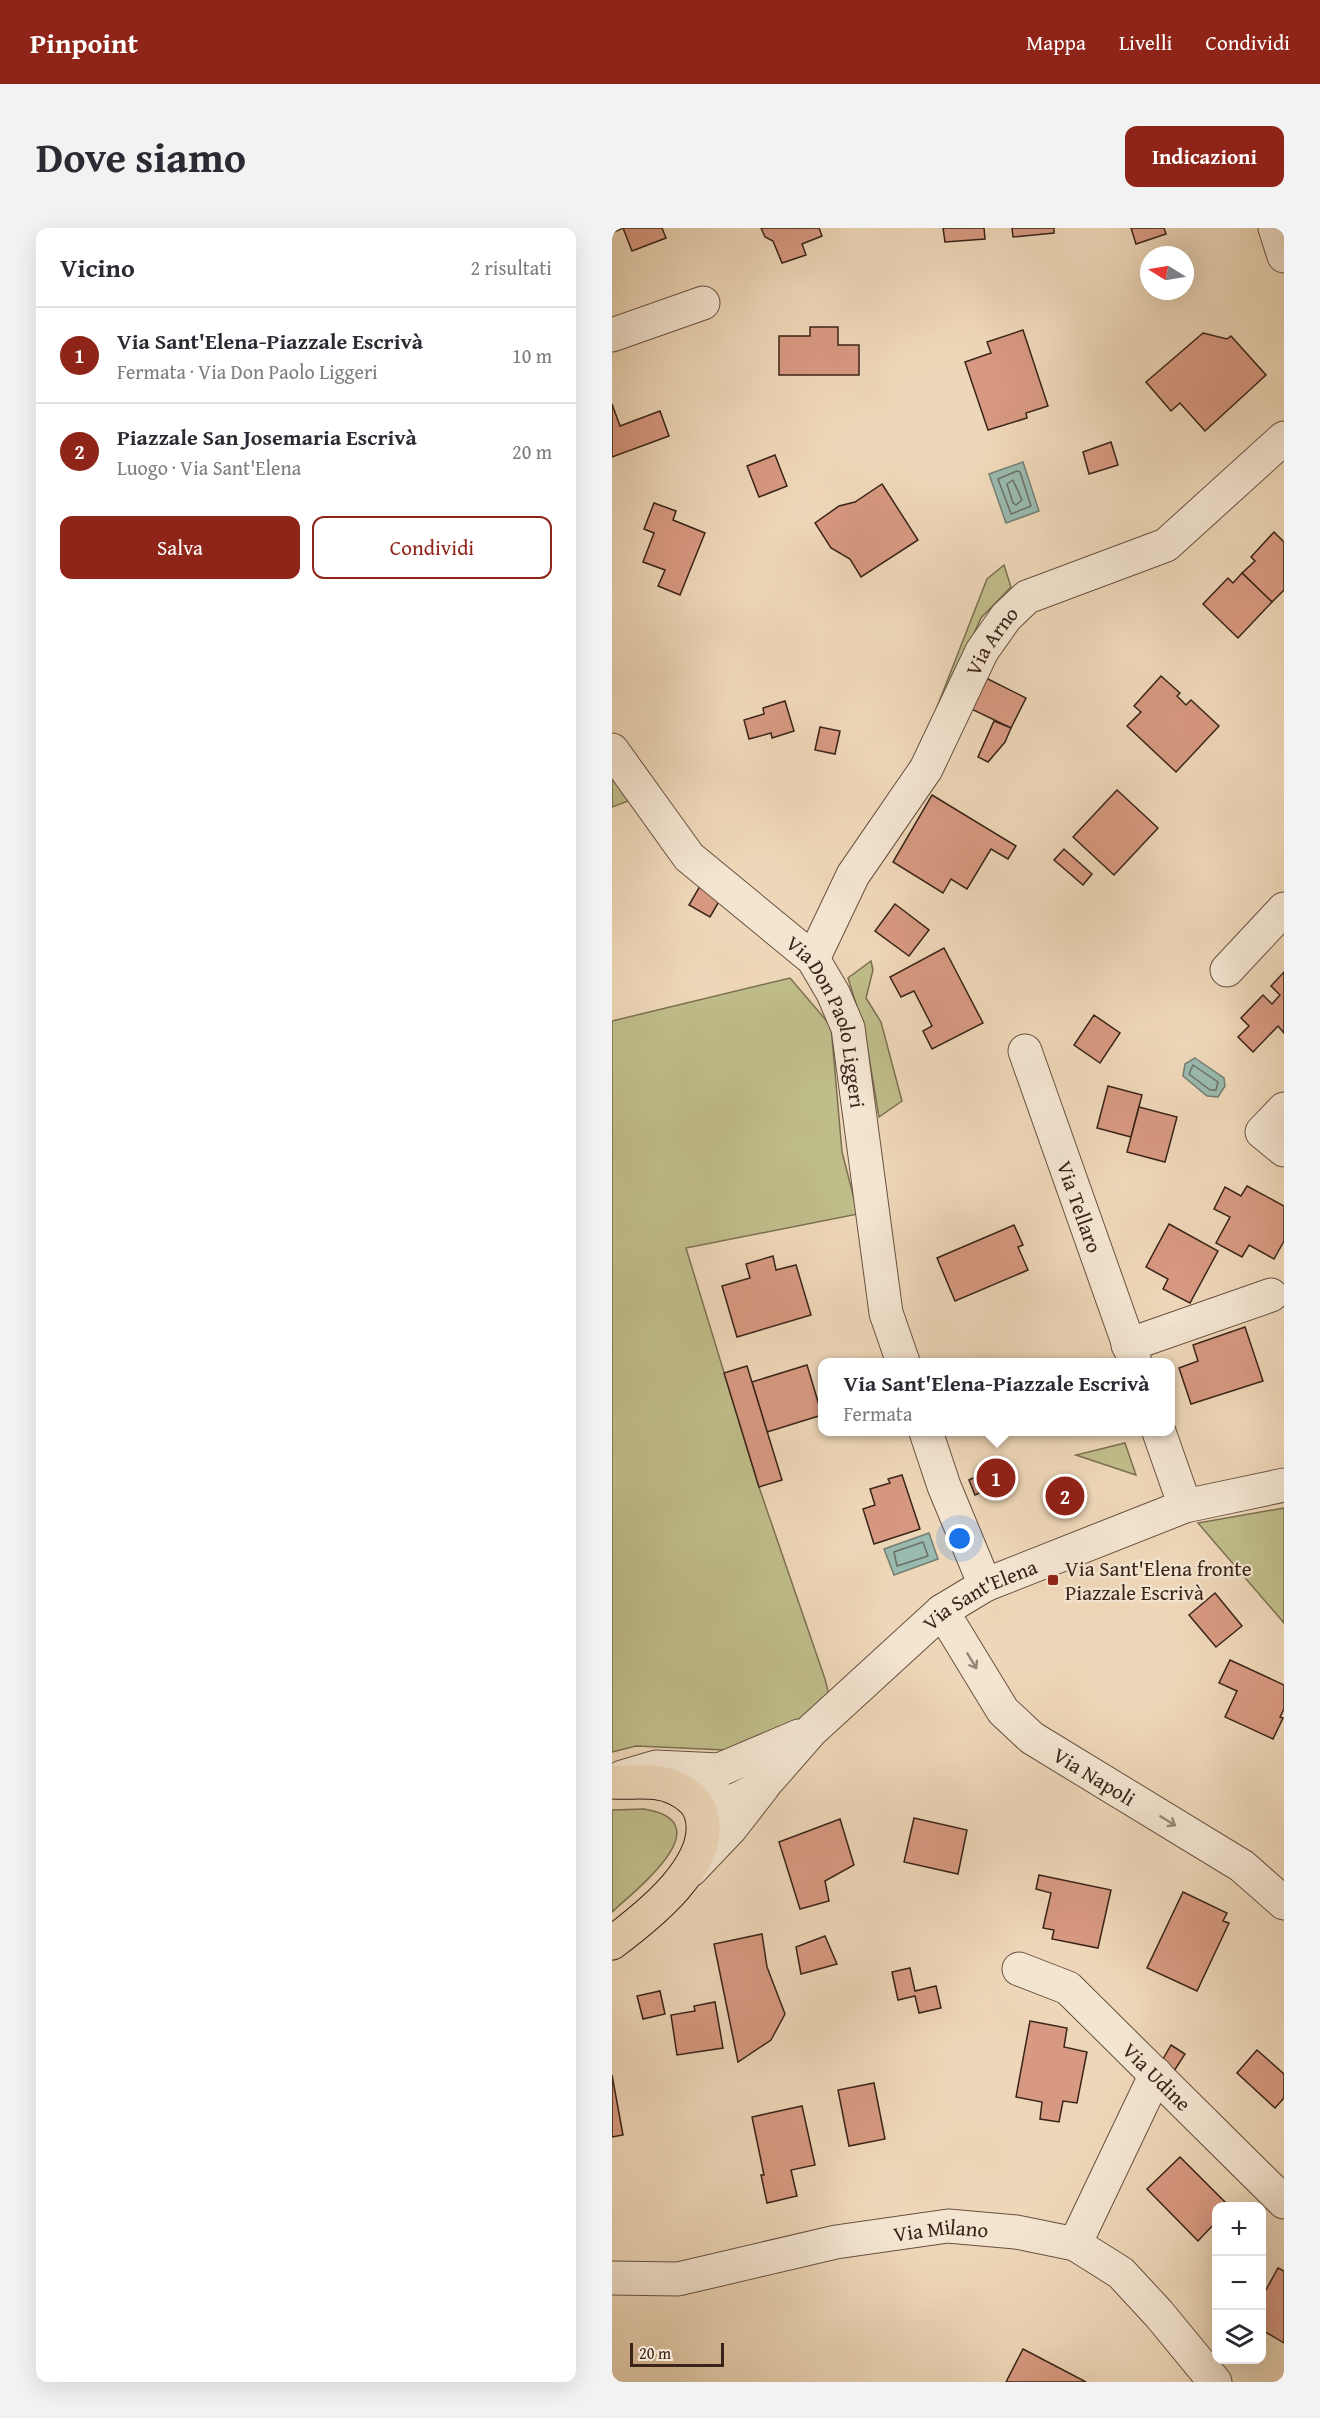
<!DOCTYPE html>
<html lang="it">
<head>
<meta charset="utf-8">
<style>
	body { margin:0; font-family:"Gentium Book Plus",serif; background:#f2f2f3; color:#2b2b33 }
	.controls { position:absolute; right:18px; bottom:18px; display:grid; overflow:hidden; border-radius:12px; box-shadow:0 6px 24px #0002 }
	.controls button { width:54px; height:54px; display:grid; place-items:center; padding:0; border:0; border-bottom:2px solid #e1e1e2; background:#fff; color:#2b2b33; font:30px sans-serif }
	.compass { position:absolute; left:528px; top:18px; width:54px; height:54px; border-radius:50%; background:#fff; box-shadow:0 6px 24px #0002; rotate:281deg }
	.scale { position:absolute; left:18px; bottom:15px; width:94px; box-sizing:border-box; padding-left:6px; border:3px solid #3a2419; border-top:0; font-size:16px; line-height:21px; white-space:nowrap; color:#3a2419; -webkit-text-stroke:4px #f4e5d1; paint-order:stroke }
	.you { position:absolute; left:348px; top:1311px; width:21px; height:21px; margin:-15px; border:4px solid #fff; border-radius:50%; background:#1a73e8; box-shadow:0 0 0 9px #1a73e833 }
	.badge { display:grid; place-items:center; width:39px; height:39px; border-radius:50%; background:#8f2418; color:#fff; font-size:20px; font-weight:700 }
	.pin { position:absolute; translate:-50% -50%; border:3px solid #fff; box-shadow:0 2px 6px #0006 }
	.popup { position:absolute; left:206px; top:1130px; width:357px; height:78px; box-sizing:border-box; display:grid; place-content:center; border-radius:12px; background:#fff; filter:drop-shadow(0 2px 4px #0005); font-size:20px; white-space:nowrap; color:#7c7c81 }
	.popup b { font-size:22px; color:#2b2b33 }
	.popup::after { content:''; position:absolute; left:50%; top:100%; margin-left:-12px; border:12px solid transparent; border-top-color:#fff }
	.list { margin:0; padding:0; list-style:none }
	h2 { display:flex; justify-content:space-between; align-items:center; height:78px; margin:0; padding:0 24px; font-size:26px }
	h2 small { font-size:20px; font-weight:400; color:#7c7c81 }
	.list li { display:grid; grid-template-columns:39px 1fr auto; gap:18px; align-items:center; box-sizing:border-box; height:96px; padding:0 24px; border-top:2px solid #e1e1e2 }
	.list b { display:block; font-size:22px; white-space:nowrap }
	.list p { margin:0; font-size:20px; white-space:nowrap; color:#7c7c81 }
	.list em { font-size:20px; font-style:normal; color:#7c7c81 }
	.actions { display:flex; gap:12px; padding:18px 24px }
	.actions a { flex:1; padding:14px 0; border:2px solid #8f2418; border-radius:12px; text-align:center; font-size:21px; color:#8f2418 }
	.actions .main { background:#8f2418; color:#fff }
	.icon { flex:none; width:33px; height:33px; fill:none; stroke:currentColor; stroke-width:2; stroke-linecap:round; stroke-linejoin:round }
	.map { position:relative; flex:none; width:672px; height:2154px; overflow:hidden; border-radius:12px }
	header { display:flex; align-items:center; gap:36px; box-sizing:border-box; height:84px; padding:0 30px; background:#8f2418; color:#fff }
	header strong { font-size:28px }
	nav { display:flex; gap:33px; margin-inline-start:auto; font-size:21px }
	.intro { display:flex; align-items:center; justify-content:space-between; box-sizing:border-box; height:144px; padding:0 36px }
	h1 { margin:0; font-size:42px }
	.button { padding:15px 27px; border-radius:12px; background:#8f2418; color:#fff; font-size:21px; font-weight:700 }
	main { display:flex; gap:36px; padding:0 36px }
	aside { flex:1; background:#fff; border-radius:12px; box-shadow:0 6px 24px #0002 }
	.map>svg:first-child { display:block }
	.green { fill:#bfbd8a; stroke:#7c7052; stroke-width:1.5 }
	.water { fill:#99baae; stroke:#737e72; stroke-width:1.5 }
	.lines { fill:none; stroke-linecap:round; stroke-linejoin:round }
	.shore { stroke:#6a6f64; stroke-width:1.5 }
	.building { fill:#d79981; stroke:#3a2419; stroke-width:1.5 }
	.minor-casing { stroke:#675141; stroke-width:35 }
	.major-casing { stroke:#3a2419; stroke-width:35 }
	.minor { stroke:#f4e5d1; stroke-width:33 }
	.major { stroke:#eed7b8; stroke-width:33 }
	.oneway { stroke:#978475 }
	.poi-dot { fill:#8f2418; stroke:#f4e5d1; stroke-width:2 }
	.labels { text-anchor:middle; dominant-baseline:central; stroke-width:4.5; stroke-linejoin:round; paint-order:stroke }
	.street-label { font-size:21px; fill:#3a2419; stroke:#f4e5d1 }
	.poi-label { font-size:21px; fill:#3a2419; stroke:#f4e5d1; text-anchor:start }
</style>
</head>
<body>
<header>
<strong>Pinpoint</strong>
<nav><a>Mappa</a><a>Livelli</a><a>Condividi</a></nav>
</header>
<div class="intro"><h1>Dove siamo</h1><a class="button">Indicazioni</a></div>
<main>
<aside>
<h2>Vicino<small>2 risultati</small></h2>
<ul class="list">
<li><span class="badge">1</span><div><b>Via Sant'Elena-Piazzale Escrivà</b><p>Fermata · Via Don Paolo Liggeri</p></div><em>10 m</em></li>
<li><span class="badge">2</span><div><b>Piazzale San Josemaria Escrivà</b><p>Luogo · Via Sant'Elena</p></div><em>20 m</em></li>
</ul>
<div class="actions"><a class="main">Salva</a><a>Condividi</a></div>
</aside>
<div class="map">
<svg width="672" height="2154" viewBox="0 0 672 2154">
	<rect width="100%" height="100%" fill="#eed7b8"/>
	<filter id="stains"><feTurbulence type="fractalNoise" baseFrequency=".00333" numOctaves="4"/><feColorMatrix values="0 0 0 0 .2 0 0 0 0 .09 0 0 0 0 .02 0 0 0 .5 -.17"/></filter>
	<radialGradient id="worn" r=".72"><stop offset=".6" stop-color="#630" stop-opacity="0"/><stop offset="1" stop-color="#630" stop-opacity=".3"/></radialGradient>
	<g class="green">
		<polygon points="392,337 399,359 369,390 302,538 375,351"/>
		<polygon points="0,544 19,572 0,579"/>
		<polygon points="259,733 261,742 254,770 269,794 290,873 267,889 253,805 236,750"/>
		<polygon points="178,750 219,798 230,924 246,986 74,1020 147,1259 213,1451 217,1467 193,1490 113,1522 24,1518 0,1524 0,793"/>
		<polygon points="513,1215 524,1247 464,1227"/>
		<polygon points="672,1280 672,1395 586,1295"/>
		<path d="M 32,1581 C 111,1594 26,1660 0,1684 L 0,1582 Z"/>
	</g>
	<g class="water">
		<polygon points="411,234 427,283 394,295 377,246"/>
		<polygon points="583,830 612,850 613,858 606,869 595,868 571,848 573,836"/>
		<polygon points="317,1305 326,1331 282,1347 272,1321"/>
	</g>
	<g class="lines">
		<g class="shore">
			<polygon points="405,243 408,244 419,278 399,286 386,251"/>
			<polygon points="401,252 410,272 404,277 401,275 395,256"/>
			<polygon points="581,837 606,854 604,862 598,862 577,846"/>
			<polygon points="311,1314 316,1328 285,1338 282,1324"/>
		</g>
	</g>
	<g class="building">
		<polygon points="0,0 50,0 54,10 20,23 11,0 0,5"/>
		<polygon points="149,0 207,0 210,8 190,16 194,27 170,35 161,13 153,9"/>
		<polygon points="331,0 372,0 373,11 333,14"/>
		<polygon points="400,0 442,0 442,5 401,9"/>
		<polygon points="519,0 552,0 554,6 524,16"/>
		<polygon points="198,99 226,99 226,117 247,117 247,147 167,147 167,108 198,108"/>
		<polygon points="411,102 436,178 414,185 415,190 376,202 353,134 379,125 375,114"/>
		<polygon points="591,105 615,111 619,108 654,147 593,203 568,175 559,183 534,154"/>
		<polygon points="0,176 8,198 48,183 57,208 0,229"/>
		<polygon points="499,214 506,237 477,246 471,224"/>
		<polygon points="163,227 175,258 147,269 135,238"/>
		<polygon points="270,256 306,312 249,349 238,331 219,320 203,295 227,278 243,274"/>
		<polygon points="42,275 64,283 61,292 93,305 68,367 46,358 53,342 31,334 42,305 32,301"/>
		<polygon points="662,304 672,314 672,362 660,374 630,345 643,333 639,329"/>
		<polygon points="630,345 660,374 626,410 591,376 616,350 621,355"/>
		<polygon points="368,447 414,470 399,500 353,478"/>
		<polygon points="549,448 568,465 565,468 574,477 579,472 607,498 564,544 515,498 529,484 522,478"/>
		<polygon points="173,473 182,503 160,510 159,505 137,511 132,492 152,486 151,480"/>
		<polygon points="382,493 399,500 393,514 376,534 366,529"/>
		<polygon points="208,499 228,503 223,526 203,522"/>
		<polygon points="505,562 546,600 502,647 461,609"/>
		<polygon points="320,567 404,618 396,631 379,621 355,661 339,651 331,665 281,634"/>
		<polygon points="452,621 480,646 471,657 442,632"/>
		<polygon points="88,658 109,670 98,689 77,677"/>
		<polygon points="283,676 317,702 297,728 263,703"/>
		<polygon points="332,720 371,795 320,821 311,803 320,798 302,763 289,769 278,749"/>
		<polygon points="672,744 672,805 666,798 641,824 626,809 637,798 629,790 651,767 660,776 668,767 659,758"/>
		<polygon points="482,787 508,805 488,835 462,817"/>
		<polygon points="496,858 530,867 519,909 485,900"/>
		<polygon points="527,879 565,889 553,934 515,924"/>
		<polygon points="635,958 672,978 672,1013 662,1031 637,1017 630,1029 604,1015 618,989 602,981 613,959 629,968"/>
		<polygon points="557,996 606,1023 578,1075 551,1061 556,1051 534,1039"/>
		<polygon points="402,997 411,1017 406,1019 416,1042 343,1073 325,1030"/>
		<polygon points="161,1028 164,1042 184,1037 199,1087 125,1109 110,1058 138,1050 134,1036"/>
		<polygon points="633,1099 651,1153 579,1176 567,1140 586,1133 581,1117"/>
		<polygon points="195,1137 210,1187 155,1204 140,1154"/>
		<polygon points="135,1138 170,1252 147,1259 112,1145"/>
		<polygon points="290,1247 308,1301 262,1316 251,1281 263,1277 258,1261 278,1255 276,1251"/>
		<polygon points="368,1247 374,1262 363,1267 357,1252"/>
		<polygon points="603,1365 630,1398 604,1419 577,1387"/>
		<polygon points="618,1432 672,1457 672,1481 668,1489 671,1490 661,1511 613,1489 625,1463 607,1455"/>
		<polygon points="302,1590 355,1602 346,1646 292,1634"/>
		<polygon points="228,1591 242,1637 213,1653 217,1673 188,1681 167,1614"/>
		<polygon points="427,1647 499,1662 486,1720 440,1711 442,1702 431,1700 439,1665 424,1661"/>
		<polygon points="571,1664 615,1685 611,1693 617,1695 585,1763 535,1740"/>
		<polygon points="150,1706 155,1739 173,1786 159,1812 126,1834 102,1716"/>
		<polygon points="213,1708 225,1736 189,1746 184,1719"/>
		<polygon points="298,1740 303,1763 324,1758 329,1780 307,1785 303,1768 286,1772 280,1744"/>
		<polygon points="48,1763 53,1786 31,1791 25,1768"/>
		<polygon points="103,1774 111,1820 65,1827 59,1787 83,1783 82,1778"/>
		<polygon points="418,1793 455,1800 452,1819 475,1824 465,1875 451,1873 447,1894 428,1891 430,1874 404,1869"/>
		<polygon points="559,1817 573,1826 562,1843 547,1838"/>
		<polygon points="645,1822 672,1846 672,1870 663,1880 625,1845"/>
		<polygon points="0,1847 11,1907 0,1909"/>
		<polygon points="262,1855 273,1911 237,1918 226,1862"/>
		<polygon points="190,1878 203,1937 179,1942 185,1968 155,1975 149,1947 152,1947 140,1889"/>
		<polygon points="568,1929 617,1978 604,1978 604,1994 586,2013 535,1961"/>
		<polygon points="666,2040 672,2043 672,2115 650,2102 650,2069"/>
		<polygon points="411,2121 474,2154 394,2154"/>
	</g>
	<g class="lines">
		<g class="minor-casing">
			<g id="minor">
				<polyline points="663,0 672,28"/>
				<polyline points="0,107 91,75"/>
				<path id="s1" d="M 0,522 L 77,629 L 201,731 L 221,765 L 236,800 L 274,1085 L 291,1134"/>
				<path id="s2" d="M 201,731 L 241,647 L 314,541 L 370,423 L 394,389 L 415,369 L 554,317 L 672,210"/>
				<polyline points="615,742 672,681"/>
				<path id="s3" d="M 413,823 L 523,1134"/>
				<polyline points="672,881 650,904 672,922"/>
				<polyline points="516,1117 659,1067"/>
				<polyline points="314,1204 332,1258 373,1357"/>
				<polyline points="547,1204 573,1278"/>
				<path id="s4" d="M 330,1383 L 391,1483 L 420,1510 L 630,1638 L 672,1675"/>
				<path id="s5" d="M 107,1542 L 92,1557 L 86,1576 L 108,1576 L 126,1571 L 151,1558 L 200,1502 L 330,1383 L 373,1357 L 573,1278 L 672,1257"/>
				<polyline points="10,1549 44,1539 107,1542 187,1508"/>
				<polyline points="79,1642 118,1601 150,1560"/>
				<path id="s6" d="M 407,1741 L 456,1760 L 672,1974"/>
				<polyline points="463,2016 544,1846"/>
				<path id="s7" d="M 0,2050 L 66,2051 L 224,2014 L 336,1998 L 404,2004 L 463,2016 L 509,2045 L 547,2086 L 603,2154"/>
			</g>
		</g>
		<g class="major-casing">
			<path id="major" d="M 0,1554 C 15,1555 32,1553 46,1555 C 63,1557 85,1570 89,1586 C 104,1635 36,1688 0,1715"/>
		</g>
		<use href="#minor" class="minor"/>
		<use href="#major" class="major"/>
	</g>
	<defs><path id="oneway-shaft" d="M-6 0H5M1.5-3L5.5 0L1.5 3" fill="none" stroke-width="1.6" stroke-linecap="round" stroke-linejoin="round" transform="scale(1.5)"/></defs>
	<g class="oneway">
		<use href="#oneway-shaft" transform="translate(360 1433) rotate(59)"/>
		<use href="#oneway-shaft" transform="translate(556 1593) rotate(32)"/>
	</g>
	<rect class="poi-dot" x="435" y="1346" width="12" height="12" rx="3"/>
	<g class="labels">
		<g class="street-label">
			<text stroke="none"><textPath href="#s2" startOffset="366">Via Arno</textPath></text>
			<text stroke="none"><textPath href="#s1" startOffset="356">Via Don Paolo Liggeri</textPath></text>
			<text stroke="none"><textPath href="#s3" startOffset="165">Via Tellaro</textPath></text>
			<text stroke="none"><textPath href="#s5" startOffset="402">Via Sant'Elena</textPath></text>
			<text stroke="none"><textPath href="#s4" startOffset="230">Via Napoli</textPath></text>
			<text stroke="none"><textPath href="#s6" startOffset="178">Via Udine</textPath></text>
			<text stroke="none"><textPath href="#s7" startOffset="334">Via Milano</textPath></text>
		</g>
		<g class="poi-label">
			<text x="453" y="1340">Via Sant'Elena fronte<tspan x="453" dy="24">Piazzale Escrivà</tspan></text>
		</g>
	</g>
	<rect width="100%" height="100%" filter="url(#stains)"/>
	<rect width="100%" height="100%" fill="url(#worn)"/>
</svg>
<div class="controls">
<button>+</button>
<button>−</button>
<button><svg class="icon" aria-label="layers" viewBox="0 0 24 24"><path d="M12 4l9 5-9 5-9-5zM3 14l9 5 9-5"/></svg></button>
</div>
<svg class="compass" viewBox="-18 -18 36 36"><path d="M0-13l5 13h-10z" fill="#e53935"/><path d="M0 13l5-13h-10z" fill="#7c7c81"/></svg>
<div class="scale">20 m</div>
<div class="you"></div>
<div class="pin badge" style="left:384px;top:1250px">1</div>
<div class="popup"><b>Via Sant'Elena-Piazzale Escrivà</b>Fermata</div>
<div class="pin badge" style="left:453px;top:1268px">2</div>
</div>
</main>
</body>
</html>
